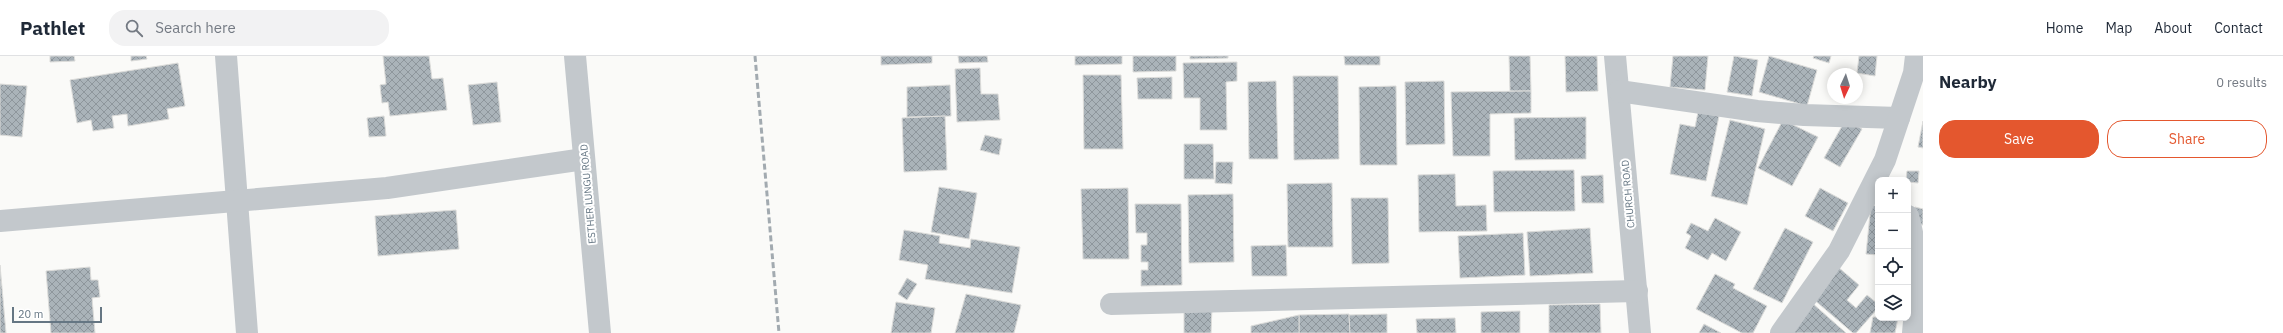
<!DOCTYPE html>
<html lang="en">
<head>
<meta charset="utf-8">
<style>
	body { margin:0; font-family:"IBM Plex Sans",sans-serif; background:#f2f2f3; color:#1f2937 }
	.controls { position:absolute; right:12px; bottom:12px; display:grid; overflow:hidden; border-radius:8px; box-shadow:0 2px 10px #0003 }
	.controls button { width:36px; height:36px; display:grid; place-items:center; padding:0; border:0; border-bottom:1px solid #e0e1e3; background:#fff; color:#1f2937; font:20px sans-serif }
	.compass { position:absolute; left:1827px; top:12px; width:36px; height:36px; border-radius:50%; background:#fff; box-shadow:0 2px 10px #0003; rotate:184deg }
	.scale { position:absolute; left:12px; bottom:10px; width:90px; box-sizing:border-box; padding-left:4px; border:2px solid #657683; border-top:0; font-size:11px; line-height:14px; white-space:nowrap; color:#657683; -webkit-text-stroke:3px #fff; paint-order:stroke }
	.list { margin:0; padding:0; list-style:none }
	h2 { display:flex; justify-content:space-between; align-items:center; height:52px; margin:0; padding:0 16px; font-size:17px }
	h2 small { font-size:13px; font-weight:400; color:#747a83 }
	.actions { display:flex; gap:8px; padding:12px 16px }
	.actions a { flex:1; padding:9px 0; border:1px solid #e4572e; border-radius:16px; text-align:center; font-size:14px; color:#e4572e }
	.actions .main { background:#e4572e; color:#fff }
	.icon { flex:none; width:22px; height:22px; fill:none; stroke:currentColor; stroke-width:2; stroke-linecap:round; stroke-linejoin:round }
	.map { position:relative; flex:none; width:1923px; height:277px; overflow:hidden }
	header { display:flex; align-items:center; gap:24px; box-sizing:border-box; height:56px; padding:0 20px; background:#fff; border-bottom:1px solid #e0e1e3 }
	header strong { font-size:19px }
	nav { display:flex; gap:22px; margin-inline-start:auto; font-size:14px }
	.search { width:280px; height:36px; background:#f2f2f3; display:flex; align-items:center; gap:10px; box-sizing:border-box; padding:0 14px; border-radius:16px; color:#747a83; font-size:15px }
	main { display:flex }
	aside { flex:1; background:#fff }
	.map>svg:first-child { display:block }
	.building { fill:url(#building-cross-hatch); stroke:#dcdcda }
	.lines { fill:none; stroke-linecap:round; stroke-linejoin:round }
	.minor { stroke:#c3c8cc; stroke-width:22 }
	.rail { stroke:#a2aab0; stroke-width:3; stroke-dasharray:6 3; stroke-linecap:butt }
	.labels { text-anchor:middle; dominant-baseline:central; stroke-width:4; stroke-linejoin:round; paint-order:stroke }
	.street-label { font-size:10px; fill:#657683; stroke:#fff }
</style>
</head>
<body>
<header>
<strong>Pathlet</strong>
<div class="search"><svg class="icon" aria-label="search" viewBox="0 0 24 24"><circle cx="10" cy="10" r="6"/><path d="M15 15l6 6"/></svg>Search here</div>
<nav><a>Home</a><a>Map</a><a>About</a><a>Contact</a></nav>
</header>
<main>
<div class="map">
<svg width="1923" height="277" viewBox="0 0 1923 277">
	<defs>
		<pattern id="building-cross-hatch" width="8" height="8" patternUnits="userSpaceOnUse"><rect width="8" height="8" fill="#aab3b9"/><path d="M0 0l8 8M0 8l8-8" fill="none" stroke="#8e969c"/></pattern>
	</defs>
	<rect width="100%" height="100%" fill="#fafaf8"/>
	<g class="building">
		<polygon points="50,0 74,0 75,5 50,6"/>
		<polygon points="131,0 146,0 147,3 131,5"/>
		<polygon points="383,0 429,0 432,23 443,22 447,54 390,60 388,46 382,47 380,29 386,28"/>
		<polygon points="881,0 932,0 932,7 881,9"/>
		<polygon points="958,0 987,0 988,6 959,7"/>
		<polygon points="1075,0 1122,0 1122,8 1075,9"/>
		<polygon points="1133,0 1176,0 1176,15 1133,16"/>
		<polygon points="1190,0 1228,0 1228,2 1190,3"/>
		<polygon points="1344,0 1380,0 1380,9 1345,9"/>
		<polygon points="1509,0 1530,0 1531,35 1510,35"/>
		<polygon points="1565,0 1597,0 1598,35 1566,36"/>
		<polygon points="1673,0 1708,0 1705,34 1670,31"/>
		<polygon points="1734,0 1758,4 1752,40 1727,36"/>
		<polygon points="1769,0 1817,14 1807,50 1759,36"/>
		<polygon points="1814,0 1831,0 1829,7 1813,2"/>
		<polygon points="1859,0 1877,0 1875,20 1857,17"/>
		<polygon points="1237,6 1237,25 1226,26 1227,74 1200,74 1200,42 1184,42 1183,7"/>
		<polygon points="178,7 185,50 167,53 169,63 128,70 127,58 112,60 114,72 93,75 91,64 77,67 70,24"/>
		<polygon points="980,12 981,38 998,38 1000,64 957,66 955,13"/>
		<polygon points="1083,19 1121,19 1123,93 1084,93"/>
		<polygon points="1293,20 1338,20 1339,103 1294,104"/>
		<polygon points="1172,21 1172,43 1138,43 1137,22"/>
		<polygon points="1276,25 1278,103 1249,103 1248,26"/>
		<polygon points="1444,25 1445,88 1406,89 1405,26"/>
		<polygon points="497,26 501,66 473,69 468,29"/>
		<polygon points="0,28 27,30 22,81 0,79"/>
		<polygon points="950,29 951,60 907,61 907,31"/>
		<polygon points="1396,30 1397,109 1360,109 1359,31"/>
		<polygon points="1531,35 1531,57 1490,58 1490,100 1453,100 1451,36"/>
		<polygon points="1698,56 1719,60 1706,125 1670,118 1680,68 1695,71"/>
		<polygon points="384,60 386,80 369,81 367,62"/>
		<polygon points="945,60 947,114 904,116 902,62"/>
		<polygon points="1586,61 1586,103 1515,104 1514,62"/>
		<polygon points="1846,63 1862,73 1840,111 1824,102"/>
		<polygon points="1730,64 1765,73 1747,149 1711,140"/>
		<polygon points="1783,64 1818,81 1792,130 1758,112"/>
		<polygon points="1923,65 1923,92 1918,91"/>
		<polygon points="985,79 1002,83 999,99 980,94"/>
		<polygon points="1184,88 1213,88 1214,123 1184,123"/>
		<polygon points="1216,106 1233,106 1232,128 1215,127"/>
		<polygon points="1574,114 1575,155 1494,156 1493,115"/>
		<polygon points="1907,115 1919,115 1918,127 1908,126 1906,124"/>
		<polygon points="1455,118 1456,150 1486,149 1487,175 1419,176 1418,119"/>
		<polygon points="1603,119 1604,147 1582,147 1581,120"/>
		<polygon points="1332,127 1333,191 1288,191 1287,128"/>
		<polygon points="939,131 977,137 969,183 931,176"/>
		<polygon points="1128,132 1129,203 1083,203 1081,133"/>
		<polygon points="1820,132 1848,147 1833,175 1805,160"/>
		<polygon points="1233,138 1234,206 1189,207 1188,139"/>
		<polygon points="1351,142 1388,142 1389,207 1352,208"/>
		<polygon points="1135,148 1181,148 1182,229 1141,230 1141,214 1148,214 1148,206 1141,206 1141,189 1147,189 1147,177 1136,177"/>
		<polygon points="1871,149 1878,150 1878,199 1866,198"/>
		<polygon points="1915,151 1923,153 1923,169 1912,167"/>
		<polygon points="456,154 459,193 378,200 375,160"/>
		<polygon points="1715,162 1741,176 1726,205 1712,197 1708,204 1685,192 1691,180 1686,177 1691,167 1708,175"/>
		<polygon points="1590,172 1593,217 1530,220 1527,176"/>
		<polygon points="1785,172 1813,186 1782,247 1753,233"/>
		<polygon points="904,174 940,180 939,187 970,192 971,183 1020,191 1012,237 925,223 928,209 899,204"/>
		<polygon points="1523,177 1525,219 1460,222 1458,180"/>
		<polygon points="1286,189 1287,220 1252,220 1251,190"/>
		<polygon points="0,209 6,277 0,277"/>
		<polygon points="90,211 91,224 98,224 100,241 92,242 95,277 51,277 46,215"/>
		<polygon points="1838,211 1859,229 1847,244 1856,252 1867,239 1878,248 1878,252 1856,277 1853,277 1812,242"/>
		<polygon points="1715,218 1735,228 1733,232 1767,250 1753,277 1742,277 1696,253"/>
		<polygon points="907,222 917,228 907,244 898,238"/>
		<polygon points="966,238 1021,249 1014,277 955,277"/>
		<polygon points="896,246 935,252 931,277 891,277"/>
		<polygon points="1811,246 1846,277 1787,277"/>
		<polygon points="1600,248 1601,277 1549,277 1549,249"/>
		<polygon points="1184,252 1212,252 1211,277 1184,277"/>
		<polygon points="1520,255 1520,277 1481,277 1481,256"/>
		<polygon points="1349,258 1350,277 1299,277 1299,259"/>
		<polygon points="1387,258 1387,277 1350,277 1349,259"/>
		<polygon points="1299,259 1299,277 1251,277 1251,270"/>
		<polygon points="1873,261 1898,262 1895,277 1870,277"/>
		<polygon points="1455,262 1456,277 1417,277 1416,263"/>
		<polygon points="1704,268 1721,277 1699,277"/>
	</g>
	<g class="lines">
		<g class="minor">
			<polyline points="226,0 247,277"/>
			<polyline points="575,0 600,277"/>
			<polyline points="1615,0 1640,277"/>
			<polyline points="1619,35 1757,55 1804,59 1899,62"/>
			<path d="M 1908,160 C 1920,203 1917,233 1913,277"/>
			<polyline points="0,165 387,132 584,103"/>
			<polyline points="1111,248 1637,235"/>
			<polyline points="1781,277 1839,195 1885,104 1914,17 1916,0"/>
		</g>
		<polyline class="rail" points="755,0 779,277"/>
	</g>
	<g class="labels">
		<g class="street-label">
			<text transform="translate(588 138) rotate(-95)">ESTHER LUNGU ROAD</text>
			<text transform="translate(1628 138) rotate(-95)">CHURCH ROAD</text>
		</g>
	</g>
</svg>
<div class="controls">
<button>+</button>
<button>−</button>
<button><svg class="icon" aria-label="locate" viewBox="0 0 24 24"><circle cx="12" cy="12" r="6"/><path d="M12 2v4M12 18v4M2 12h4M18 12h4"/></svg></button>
<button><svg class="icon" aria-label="layers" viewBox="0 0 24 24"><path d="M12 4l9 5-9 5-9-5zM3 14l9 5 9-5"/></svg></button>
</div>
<svg class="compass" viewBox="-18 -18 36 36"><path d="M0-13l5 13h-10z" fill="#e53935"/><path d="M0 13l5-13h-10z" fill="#747a83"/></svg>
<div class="scale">20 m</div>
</div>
<aside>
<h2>Nearby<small>0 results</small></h2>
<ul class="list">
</ul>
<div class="actions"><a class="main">Save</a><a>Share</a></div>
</aside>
</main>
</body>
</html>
